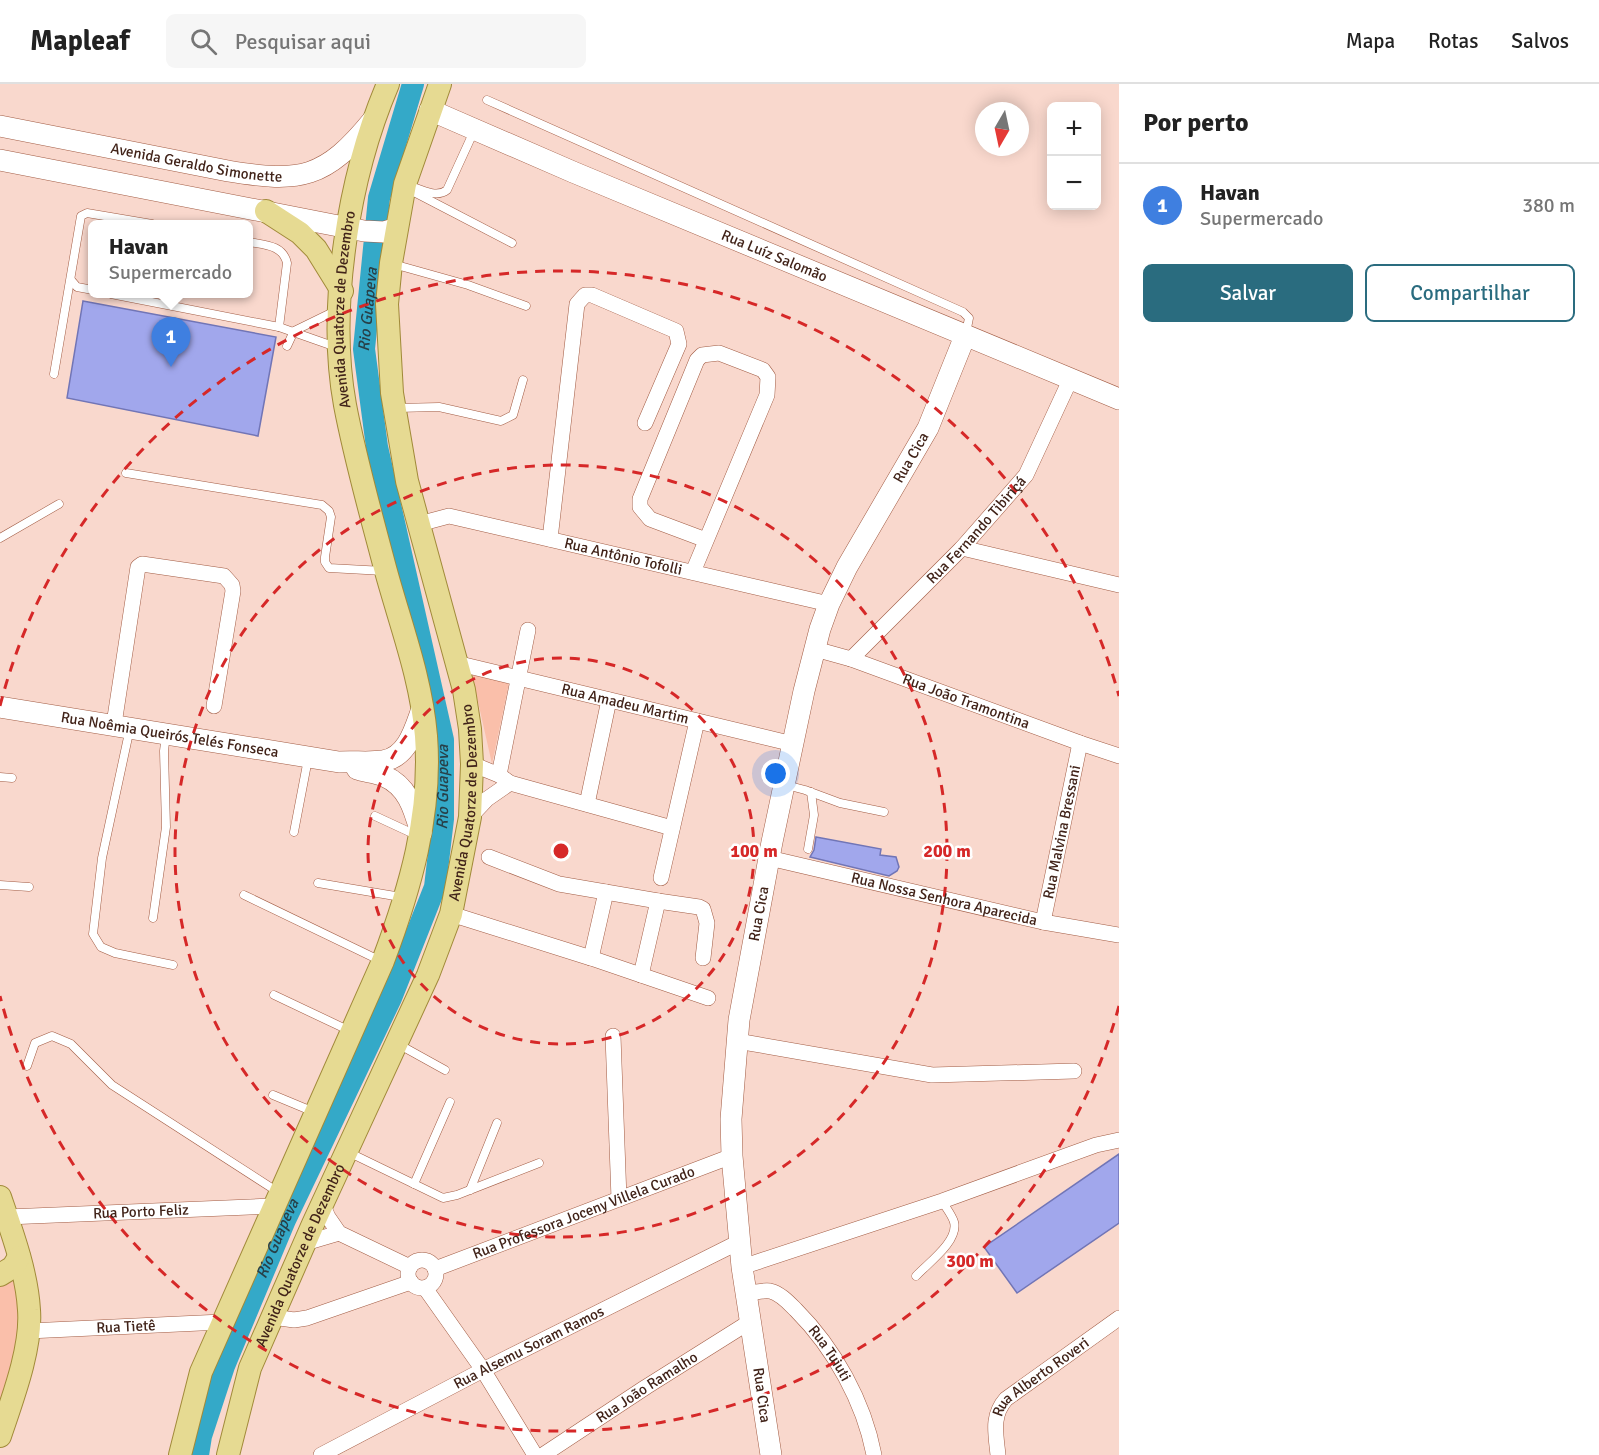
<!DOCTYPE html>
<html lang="pt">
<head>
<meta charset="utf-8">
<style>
	body { margin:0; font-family:Signika,sans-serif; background:#f6f6f6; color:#222 }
	.controls { position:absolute; right:18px; top:18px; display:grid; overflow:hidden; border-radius:9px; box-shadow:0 3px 15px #0003 }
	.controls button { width:54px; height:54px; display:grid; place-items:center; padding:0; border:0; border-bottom:2px solid #e0e0e0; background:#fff; color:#222; font:30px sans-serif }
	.compass { position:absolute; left:975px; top:18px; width:54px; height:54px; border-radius:50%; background:#fff; box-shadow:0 3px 15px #0003; rotate:189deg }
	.you { position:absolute; left:776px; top:690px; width:21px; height:21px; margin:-15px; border:4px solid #fff; border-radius:50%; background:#1a73e8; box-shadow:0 0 0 9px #1a73e833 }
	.badge { display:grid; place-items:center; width:39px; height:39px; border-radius:50%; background:#2a6c7f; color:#fff; font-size:20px; font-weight:700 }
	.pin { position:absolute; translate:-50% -50px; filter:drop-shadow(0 2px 3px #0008) }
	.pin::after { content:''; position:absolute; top:32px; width:21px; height:18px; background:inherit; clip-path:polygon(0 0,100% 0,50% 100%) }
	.popup { position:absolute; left:88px; top:136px; width:165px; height:78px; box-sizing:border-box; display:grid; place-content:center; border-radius:9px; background:#fff; filter:drop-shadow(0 2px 4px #0005); font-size:20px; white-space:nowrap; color:#767676 }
	.popup b { font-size:22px; color:#222 }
	.popup::after { content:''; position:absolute; left:50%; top:100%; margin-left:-12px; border:12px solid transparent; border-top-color:#fff }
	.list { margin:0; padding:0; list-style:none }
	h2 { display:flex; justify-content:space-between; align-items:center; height:78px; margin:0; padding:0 24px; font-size:26px }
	h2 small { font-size:20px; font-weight:400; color:#767676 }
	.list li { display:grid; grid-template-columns:39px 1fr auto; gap:18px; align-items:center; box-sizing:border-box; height:84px; padding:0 24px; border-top:2px solid #e0e0e0 }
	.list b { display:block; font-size:22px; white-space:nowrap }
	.list p { margin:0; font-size:20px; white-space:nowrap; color:#767676 }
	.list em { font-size:20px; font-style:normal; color:#767676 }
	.actions { display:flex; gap:12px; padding:18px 24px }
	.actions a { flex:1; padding:14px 0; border:2px solid #2a6c7f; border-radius:9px; text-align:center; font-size:21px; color:#2a6c7f }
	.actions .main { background:#2a6c7f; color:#fff }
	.icon { flex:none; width:33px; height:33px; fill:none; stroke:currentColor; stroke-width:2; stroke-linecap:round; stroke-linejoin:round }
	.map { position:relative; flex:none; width:1119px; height:1371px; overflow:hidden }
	header { display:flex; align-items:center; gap:36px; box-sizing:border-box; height:84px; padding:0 30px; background:#fff; border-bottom:2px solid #e0e0e0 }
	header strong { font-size:28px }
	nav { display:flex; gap:33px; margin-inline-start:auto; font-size:21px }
	.search { width:420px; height:54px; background:#f6f6f6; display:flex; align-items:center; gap:15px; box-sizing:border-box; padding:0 21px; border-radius:9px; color:#767676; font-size:22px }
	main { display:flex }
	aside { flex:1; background:#fff }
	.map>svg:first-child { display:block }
	.green { fill:#fabfaa }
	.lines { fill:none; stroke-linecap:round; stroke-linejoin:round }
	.river { stroke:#34a9c8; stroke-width:22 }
	.building { fill:#a1a7ec; stroke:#7175b6; stroke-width:1.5 }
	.lane-casing { stroke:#a25c44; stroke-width:9 }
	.street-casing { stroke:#a25c44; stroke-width:16 }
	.secondary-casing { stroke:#a25c44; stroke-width:22 }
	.primary-casing { stroke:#a18a39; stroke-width:24 }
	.lane { stroke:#fff; stroke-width:8 }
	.street { stroke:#fff; stroke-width:15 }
	.secondary { stroke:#fff; stroke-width:21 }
	.primary { stroke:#e6da92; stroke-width:22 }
	.ring { fill:none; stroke:#d62828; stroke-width:3; stroke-dasharray:10 8 }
	.labels { text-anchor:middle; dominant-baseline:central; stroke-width:5; stroke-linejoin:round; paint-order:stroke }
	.street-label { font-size:15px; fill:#412319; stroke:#fff }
	.water-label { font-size:16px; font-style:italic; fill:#274048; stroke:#fff }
	.centre { fill:#d62828; stroke:#fff; stroke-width:3 }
	.ring-label { font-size:18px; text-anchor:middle; font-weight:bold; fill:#d62828; stroke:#fff; stroke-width:5; stroke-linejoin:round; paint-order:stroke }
</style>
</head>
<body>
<header>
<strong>Mapleaf</strong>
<div class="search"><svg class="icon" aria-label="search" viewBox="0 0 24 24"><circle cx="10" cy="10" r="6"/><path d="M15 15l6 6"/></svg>Pesquisar aqui</div>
<nav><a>Mapa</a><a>Rotas</a><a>Salvos</a></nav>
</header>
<main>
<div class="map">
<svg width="1119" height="1371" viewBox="0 0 1119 1371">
	<rect width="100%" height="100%" fill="#f9d8cd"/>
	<g class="green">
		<polygon points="472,591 509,599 492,680"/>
		<polygon points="16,1186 19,1249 0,1329 0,1195"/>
	</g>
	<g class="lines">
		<path class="river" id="s1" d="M 198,1371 L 201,1352 L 224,1282 L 285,1136 L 391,914 L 435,803 L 443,735 L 443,656 L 377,363 L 364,265 L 379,114 L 413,0"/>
	</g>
	<g class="building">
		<polygon points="83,217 276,253 258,352 67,314"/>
		<polygon points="816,753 881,765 880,771 896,773 899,783 897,787 889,792 810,773 814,766"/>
		<polygon points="1119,1070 1119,1139 1017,1209 984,1163"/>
	</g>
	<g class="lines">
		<g class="lane-casing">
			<g id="lane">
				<polyline points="487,16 963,228 969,234 966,249"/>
				<path d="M 407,101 C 418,104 436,115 447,106 L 474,47"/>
				<polyline points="408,105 512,159"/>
				<path d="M 249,158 C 265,161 283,161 287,179 L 279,243"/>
				<polyline points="393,180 468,201 526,222"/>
				<polyline points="71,196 77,203 93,206"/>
				<polyline points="111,210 279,243 336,263"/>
				<polyline points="287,262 294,247 335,227"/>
				<polyline points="54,290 81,132 87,129 152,140"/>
				<polyline points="396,324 439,323 501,337 513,331 523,296"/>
				<polyline points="126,389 322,421 329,427 331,433 325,473 325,478 329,484 384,487"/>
				<polyline points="0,454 59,420"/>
				<polyline points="130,644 102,774 93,850 101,863 115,869 173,881"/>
				<polyline points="0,693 12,694"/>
				<polyline points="786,701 805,706 840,719 884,728"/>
				<polyline points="375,732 416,751"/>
				<polyline points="294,748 308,675"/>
				<polyline points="808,765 814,731 811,708"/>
				<polyline points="318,799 401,813"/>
				<polyline points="0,801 29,803"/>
				<polyline points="244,811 381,877"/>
				<polyline points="153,834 166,743 164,667 166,650"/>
				<polyline points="274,911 350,947"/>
				<polyline points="398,960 445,986"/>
				<polyline points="27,982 35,959 52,952 71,960 112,1001 278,1108"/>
				<polyline points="273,1011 314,1028"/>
				<polyline points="348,1068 443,1114 457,1111 539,1079"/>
				<polyline points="414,1100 450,1018"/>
				<polyline points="470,1106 497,1039"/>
				<path d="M 916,1192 C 928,1179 959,1157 954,1138 C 952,1131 946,1124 942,1117"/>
			</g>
		</g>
		<g class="street-casing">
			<g id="street">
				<path id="s2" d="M 419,440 L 449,432 L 829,520"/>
				<polyline points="550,455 577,220 585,211 592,211 676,247 679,260 645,339"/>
				<polyline points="962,464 1119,501"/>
				<polyline points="693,488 767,311 768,293 763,286 719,269 702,271 697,276 640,415 640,423 650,435 706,456"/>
				<path id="s3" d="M 815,565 L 851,575 L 1080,659 L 1119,672"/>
				<path id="s4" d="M 851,575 L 962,464 L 1026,391 L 1071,294"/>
				<path id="s5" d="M 456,579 L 793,660"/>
				<polyline points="114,640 138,483 142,480 224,492 232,501 233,507 214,622"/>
				<polyline points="472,680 499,691 510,699 672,744"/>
				<polyline points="499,691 528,546"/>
				<polyline points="587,720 609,616"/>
				<polyline points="470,733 487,715 510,699"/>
				<polyline points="489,773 559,800 658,817 641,891"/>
				<path id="s6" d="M 769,774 L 1043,838 L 1119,851"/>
				<polyline points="661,794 697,637"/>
				<polyline points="658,817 699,823 703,825 707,839 703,874"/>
				<polyline points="451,830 591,874 708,914"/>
				<path id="s7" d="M 1043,838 L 1080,659"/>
				<polyline points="591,874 606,808"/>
				<polyline points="613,952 619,1115"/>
				<polyline points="737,957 932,991 1074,987"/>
				<polyline points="322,1120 328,1133 339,1149 410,1183"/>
				<path id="s8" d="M 7,1133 L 273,1122"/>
				<polyline points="305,1159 339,1149"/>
				<circle cx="422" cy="1190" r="14"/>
				<polyline points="742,1183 942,1117 1096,1061 1119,1056"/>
				<path id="s9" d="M 435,1185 L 732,1072"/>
				<polyline points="425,1204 483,1286 535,1371"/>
				<path id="s10" d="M 747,1210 C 755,1208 763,1206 770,1207 C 780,1209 789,1219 796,1226 C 834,1264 864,1318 874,1371"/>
				<polyline points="273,1233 294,1236 307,1234 411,1198"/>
				<path id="s11" d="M 28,1247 L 222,1238"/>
				<path id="s12" d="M 321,1371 L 483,1286 L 739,1158"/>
				<path id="s13" d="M 543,1371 L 646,1303 L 751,1237"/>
				<path id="s14" d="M 998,1371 C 996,1350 991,1332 1006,1315 L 1119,1234"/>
			</g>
		</g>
		<g class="secondary-casing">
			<g id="secondary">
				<path id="s15" d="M 430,26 L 573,88 L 1119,315"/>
				<path id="s16" d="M 0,42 L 228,87 C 301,99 325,95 373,36"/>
				<polyline points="0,76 364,147 384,148 397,144"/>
				<path id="s17" d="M 0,623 L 339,678 C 354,677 369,679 383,677 C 408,673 415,644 422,625"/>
				<path d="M 357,685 C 365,688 376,688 384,692 C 408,702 414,725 421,749"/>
				<path id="s18" d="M 771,1371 L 742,1183 L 732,1072 L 731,1035 L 739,936 L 772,758 L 804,607 L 820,545 L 829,520 L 847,483 L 928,344 L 965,252"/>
			</g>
		</g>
		<g class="primary-casing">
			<g id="primary">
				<polyline points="266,127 300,149 316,165 342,207"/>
				<path d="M 0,1113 C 12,1148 27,1189 29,1226 C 32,1264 12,1316 0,1352"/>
				<polyline points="0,1191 13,1183 19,1173"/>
				<path id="s19" d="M 180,1371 L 201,1288 L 383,877 C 410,805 432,730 426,652 C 421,592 399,537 384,480 C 370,427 355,374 345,321 C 327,223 349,91 388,0"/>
				<path id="s20" d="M 228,1371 L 250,1284 L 313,1140 L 428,891 L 451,830 L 470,733 L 472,680 L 470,645 L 464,606 L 407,397 L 392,309 L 387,220 L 391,179 L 405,100 L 440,0"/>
			</g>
		</g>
		<use href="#lane" class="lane"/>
		<use href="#street" class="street"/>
		<use href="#secondary" class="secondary"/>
		<use href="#primary" class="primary"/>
	</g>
	<g class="ring">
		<circle cx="561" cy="767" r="193"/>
		<circle cx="561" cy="767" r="386"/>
		<path d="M1119 922A579 579 0 0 1 0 912M0 622A579 579 0 0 1 1119 612"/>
	</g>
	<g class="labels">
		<g class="street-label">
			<text stroke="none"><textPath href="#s16" startOffset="200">Avenida Geraldo Simonette</textPath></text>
			<text stroke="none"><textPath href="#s15" startOffset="374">Rua Luíz Salomão</textPath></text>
			<text stroke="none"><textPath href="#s19" startOffset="1203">Avenida Quatorze de Dezembro</textPath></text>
			<text stroke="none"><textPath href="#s18" startOffset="1032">Rua Cica</textPath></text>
			<text stroke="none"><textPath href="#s4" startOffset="180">Rua Fernando Tibiriçá</textPath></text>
			<text stroke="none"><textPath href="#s2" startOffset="210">Rua Antônio Tofolli</textPath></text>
			<text stroke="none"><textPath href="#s3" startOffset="160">Rua João Tramontina</textPath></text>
			<text stroke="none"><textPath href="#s5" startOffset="174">Rua Amadeu Martim</textPath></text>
			<text stroke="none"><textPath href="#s17" startOffset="172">Rua Noêmia Queirós Telés Fonseca</textPath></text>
			<text stroke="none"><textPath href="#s20" startOffset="699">Avenida Quatorze de Dezembro</textPath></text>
			<text stroke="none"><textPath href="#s7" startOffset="92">Rua Malvina Bressani</textPath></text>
			<text stroke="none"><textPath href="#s6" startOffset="180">Rua Nossa Senhora Aparecida</textPath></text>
			<text stroke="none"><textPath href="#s18" startOffset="546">Rua Cica</textPath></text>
			<text stroke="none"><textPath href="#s8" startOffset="134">Rua Porto Feliz</textPath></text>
			<text stroke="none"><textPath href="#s9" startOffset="159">Rua Professora Joceny Villela Curado</textPath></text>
			<text stroke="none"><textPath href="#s20" startOffset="213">Avenida Quatorze de Dezembro</textPath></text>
			<text stroke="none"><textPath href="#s11" startOffset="98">Rua Tietê</textPath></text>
			<text stroke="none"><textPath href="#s12" startOffset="234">Rua Alsemu Soram Ramos</textPath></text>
			<text stroke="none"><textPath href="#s10" startOffset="111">Rua Tuiuti</textPath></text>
			<text stroke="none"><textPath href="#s14" startOffset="99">Rua Alberto Roveri</textPath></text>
			<text stroke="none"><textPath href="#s13" startOffset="124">Rua João Ramalho</textPath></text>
			<text transform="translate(762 1311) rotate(82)">Rua Cica</text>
		</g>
		<g class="water-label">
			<text stroke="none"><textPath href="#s1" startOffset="1203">Rio Guapeva</textPath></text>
			<text stroke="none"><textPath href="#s1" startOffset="717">Rio Guapeva</textPath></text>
			<text stroke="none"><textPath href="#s1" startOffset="231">Rio Guapeva</textPath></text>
		</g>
	</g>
	<circle cx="561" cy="767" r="9" class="centre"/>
	<g class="ring-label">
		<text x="754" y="773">100 m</text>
		<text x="947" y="773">200 m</text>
		<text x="970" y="1183">300 m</text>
	</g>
</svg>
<div class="controls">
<button>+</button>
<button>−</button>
</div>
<svg class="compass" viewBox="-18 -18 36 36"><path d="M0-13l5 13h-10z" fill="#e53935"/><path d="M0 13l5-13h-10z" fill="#767676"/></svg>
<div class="you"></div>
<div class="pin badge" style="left:171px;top:283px;background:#3f7fe0">1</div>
<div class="popup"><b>Havan</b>Supermercado</div>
</div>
<aside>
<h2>Por perto<small></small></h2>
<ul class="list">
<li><span class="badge" style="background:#3f7fe0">1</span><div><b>Havan</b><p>Supermercado</p></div><em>380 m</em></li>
</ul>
<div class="actions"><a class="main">Salvar</a><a>Compartilhar</a></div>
</aside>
</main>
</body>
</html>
